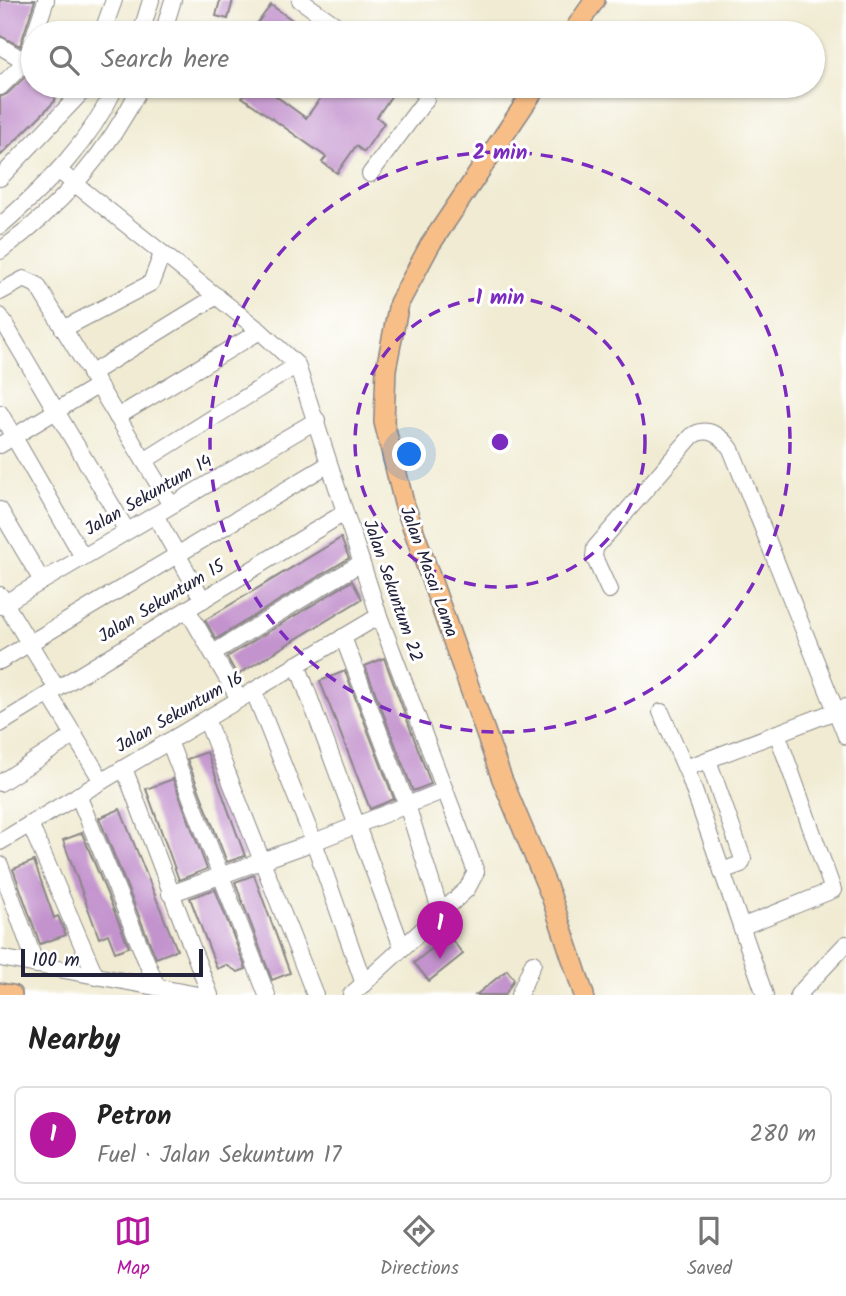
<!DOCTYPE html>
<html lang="en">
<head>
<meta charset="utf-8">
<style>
	body { margin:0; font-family:Kalam,sans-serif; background:#f2f2f2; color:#222 }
	.scale { position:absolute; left:21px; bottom:18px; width:182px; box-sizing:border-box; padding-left:7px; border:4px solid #22223b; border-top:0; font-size:19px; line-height:24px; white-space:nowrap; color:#22223b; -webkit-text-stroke:5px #fff; paint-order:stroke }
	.you { position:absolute; left:410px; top:455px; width:24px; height:24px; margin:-18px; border:5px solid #fff; border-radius:50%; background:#1a73e8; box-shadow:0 0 0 10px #1a73e833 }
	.badge { display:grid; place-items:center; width:46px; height:46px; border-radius:50%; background:#b5179e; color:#fff; font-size:23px; font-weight:700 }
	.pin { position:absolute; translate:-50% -58px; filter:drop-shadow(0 2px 4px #0008) }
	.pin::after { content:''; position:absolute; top:37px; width:24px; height:21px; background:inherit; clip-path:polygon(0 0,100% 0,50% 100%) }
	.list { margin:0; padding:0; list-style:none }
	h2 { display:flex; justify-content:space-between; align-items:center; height:91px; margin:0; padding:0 28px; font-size:30px }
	h2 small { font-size:23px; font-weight:400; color:#767676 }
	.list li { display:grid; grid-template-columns:46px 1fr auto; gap:21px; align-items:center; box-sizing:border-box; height:98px; margin:0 14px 14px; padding:0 14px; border:2px solid #e0e0e0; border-radius:10px }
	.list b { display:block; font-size:26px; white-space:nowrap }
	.list p { margin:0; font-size:23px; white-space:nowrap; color:#767676 }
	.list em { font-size:23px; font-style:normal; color:#767676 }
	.icon { flex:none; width:38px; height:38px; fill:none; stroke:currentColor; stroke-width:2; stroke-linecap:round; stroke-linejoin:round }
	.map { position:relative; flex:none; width:846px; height:995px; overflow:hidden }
	.search { position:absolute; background:#fff; box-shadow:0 2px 5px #0004; left:21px; right:21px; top:21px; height:77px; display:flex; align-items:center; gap:18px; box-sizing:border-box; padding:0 24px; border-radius:38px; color:#767676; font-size:26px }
	.sheet { height:203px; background:#fff }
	nav { display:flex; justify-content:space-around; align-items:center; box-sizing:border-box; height:98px; border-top:2px solid #e0e0e0; background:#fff; font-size:19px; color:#767676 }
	nav a { display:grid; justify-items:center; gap:4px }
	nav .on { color:#b5179e }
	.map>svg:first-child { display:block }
	.building { fill:#c393cd }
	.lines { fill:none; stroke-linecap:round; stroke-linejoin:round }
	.minor-casing { stroke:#898686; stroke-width:18 }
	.major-casing { stroke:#898686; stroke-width:22 }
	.minor { stroke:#fff; stroke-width:16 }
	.major { stroke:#f7be88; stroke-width:19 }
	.ring { fill:none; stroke:#7b2cbf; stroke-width:3.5; stroke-dasharray:12 9 }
	.labels { text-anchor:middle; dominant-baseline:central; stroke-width:6; stroke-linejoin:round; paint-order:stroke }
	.street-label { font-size:18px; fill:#22223b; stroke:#fff }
	.centre { fill:#7b2cbf; stroke:#fff; stroke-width:3.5 }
	.ring-label { font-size:21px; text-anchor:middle; font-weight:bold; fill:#7b2cbf; stroke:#fff; stroke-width:6; stroke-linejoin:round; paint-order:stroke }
</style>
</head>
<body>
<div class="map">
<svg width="846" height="995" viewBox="0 0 846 995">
	<rect width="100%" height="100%" fill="#fff"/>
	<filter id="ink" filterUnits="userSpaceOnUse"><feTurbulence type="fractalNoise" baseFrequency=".0143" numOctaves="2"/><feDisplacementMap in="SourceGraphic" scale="14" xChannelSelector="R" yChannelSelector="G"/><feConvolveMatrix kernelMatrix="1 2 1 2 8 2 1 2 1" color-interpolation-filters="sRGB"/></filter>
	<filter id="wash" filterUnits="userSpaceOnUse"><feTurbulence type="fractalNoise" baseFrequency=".00686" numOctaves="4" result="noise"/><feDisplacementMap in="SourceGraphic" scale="28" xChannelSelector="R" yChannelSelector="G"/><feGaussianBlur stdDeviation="1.57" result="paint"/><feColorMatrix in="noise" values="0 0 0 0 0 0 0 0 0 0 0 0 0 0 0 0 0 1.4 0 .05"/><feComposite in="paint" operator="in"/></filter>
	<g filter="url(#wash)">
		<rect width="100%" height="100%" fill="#f0ebd2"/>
		<g id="blocks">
			<g class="building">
				<polygon points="0,0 35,0 20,46 0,36"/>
				<polygon points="220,0 233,0 228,19 216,16"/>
				<polygon points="271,5 298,24 291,33 250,33"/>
				<polygon points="27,75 33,76 33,86 48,86 56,91 55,101 0,156 0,97 7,94"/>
				<polygon points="251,86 262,86 306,118 329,86 398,86 377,117 384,123 364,152 356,146 337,173 322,162 326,157 242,97"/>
				<polygon points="341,538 349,558 216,639 205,620"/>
				<polygon points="352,581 362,599 237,675 227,657"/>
				<polygon points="384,658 431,784 413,791 365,666"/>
				<polygon points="345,671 394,799 370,809 320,681"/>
				<polygon points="207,752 245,856 227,862 187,759"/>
				<polygon points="173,779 207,869 179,880 146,789"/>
				<polygon points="120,809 177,950 156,958 99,818"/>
				<polygon points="82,833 129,947 115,952 108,934 99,938 63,840"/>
				<polygon points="34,861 54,918 58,916 66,935 40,944 13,869"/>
				<polygon points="254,875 290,973 272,980 235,882"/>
				<polygon points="215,889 246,969 238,972 226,965 217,969 190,898"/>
				<polygon points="448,935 463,954 429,981 414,963"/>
				<polygon points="507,970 514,979 505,995 476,995"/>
			</g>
		</g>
	</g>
	<g filter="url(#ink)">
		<use href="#blocks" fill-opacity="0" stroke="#898686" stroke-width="2"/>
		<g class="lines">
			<g class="minor-casing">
				<g id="minor">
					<polyline points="300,0 347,33"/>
					<polyline points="35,33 46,0"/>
					<polyline points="102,33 114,0"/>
					<polyline points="141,33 151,0"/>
					<polyline points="163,33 173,0"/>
					<polyline points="0,46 33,66"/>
					<polyline points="0,87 26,61 33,38"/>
					<polyline points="59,171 260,331 297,365 379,616 476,872 467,889 351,995"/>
					<polyline points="370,174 426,99 420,86"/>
					<polyline points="0,178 80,94 83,86"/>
					<path d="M 0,226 C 47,185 89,143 116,86"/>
					<path d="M 0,251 C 60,208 108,152 141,86"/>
					<polyline points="0,292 24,279 37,285 171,505"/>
					<polyline points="0,316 127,531"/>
					<polyline points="63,329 151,283 162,254"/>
					<polyline points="90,374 217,296"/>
					<polyline points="0,413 83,557"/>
					<polyline points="117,417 260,331"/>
					<polyline points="0,445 97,386"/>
					<polyline points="144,461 297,365"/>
					<polyline points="0,510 42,581"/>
					<polyline points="155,515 203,600"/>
					<path d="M 609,590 L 594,557 L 595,548 L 692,436 C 707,425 722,436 731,449 L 846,736"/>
					<polyline points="0,595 57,689"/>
					<polyline points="0,606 317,420"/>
					<polyline points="187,609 239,699"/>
					<polyline points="343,637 407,805 441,913"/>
					<polyline points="213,653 361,563"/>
					<polyline points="0,661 329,464"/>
					<polyline points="297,664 402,947"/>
					<polyline points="254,692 314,842 364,984"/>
					<polyline points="49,694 102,781"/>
					<polyline points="661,712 689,776 765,995"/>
					<polyline points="206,719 315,995"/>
					<polyline points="0,724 344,513"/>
					<polyline points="169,741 267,995"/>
					<polyline points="708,760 743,859 741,864 722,871"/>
					<polyline points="124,768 210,995"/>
					<polyline points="686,768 846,707"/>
					<polyline points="0,783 75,735"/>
					<polyline points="78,795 157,987"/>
					<polyline points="30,824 96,977"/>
					<polyline points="0,842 379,616"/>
					<polyline points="0,865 36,965"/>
					<polyline points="170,894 314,842 445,790"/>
					<polyline points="741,927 833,890 777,733"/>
					<polyline points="0,958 198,995"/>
					<polyline points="519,995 533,963"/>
					<polyline points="798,995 846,944"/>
				</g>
			</g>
			<g class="major-casing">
				<g id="major">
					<polyline points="572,33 595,0"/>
					<polyline points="537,86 430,245 399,303 386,369 384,422 404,503 502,779 551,896 584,995"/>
					<polyline points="0,993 12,995"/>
				</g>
			</g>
			<use href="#minor" class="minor"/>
			<use href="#major" class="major"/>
		</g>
	</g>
	<g class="ring">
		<circle cx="500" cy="442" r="145"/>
		<circle cx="500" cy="442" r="290"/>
	</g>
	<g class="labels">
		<g class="street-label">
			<text transform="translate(149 496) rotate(-30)">Jalan Sekuntum 14</text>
			<text transform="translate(428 572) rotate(70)">Jalan Masai Lama</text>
			<text transform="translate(392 591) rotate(71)">Jalan Sekuntum 22</text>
			<text transform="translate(162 602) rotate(-31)">Jalan Sekuntum 15</text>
			<text transform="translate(180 713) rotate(-30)">Jalan Sekuntum 16</text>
		</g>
	</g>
	<circle cx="500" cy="442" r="10" class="centre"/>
	<g class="ring-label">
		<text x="500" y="159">2 min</text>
		<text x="500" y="304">1 min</text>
	</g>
</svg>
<div class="scale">100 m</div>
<div class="you"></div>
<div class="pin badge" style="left:440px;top:959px">1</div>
<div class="search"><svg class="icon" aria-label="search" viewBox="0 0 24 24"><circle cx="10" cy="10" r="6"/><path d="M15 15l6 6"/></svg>Search here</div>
</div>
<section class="sheet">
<h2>Nearby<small></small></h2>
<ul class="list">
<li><span class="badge">1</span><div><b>Petron</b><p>Fuel · Jalan Sekuntum 17</p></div><em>280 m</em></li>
</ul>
</section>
<nav>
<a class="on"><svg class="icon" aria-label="map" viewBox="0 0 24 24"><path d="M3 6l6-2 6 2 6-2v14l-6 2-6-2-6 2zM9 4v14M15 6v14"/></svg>Map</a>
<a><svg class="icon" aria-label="directions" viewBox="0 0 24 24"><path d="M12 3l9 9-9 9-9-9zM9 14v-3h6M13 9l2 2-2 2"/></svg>Directions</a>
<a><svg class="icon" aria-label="saved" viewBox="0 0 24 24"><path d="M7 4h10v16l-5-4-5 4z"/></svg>Saved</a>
</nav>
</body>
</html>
